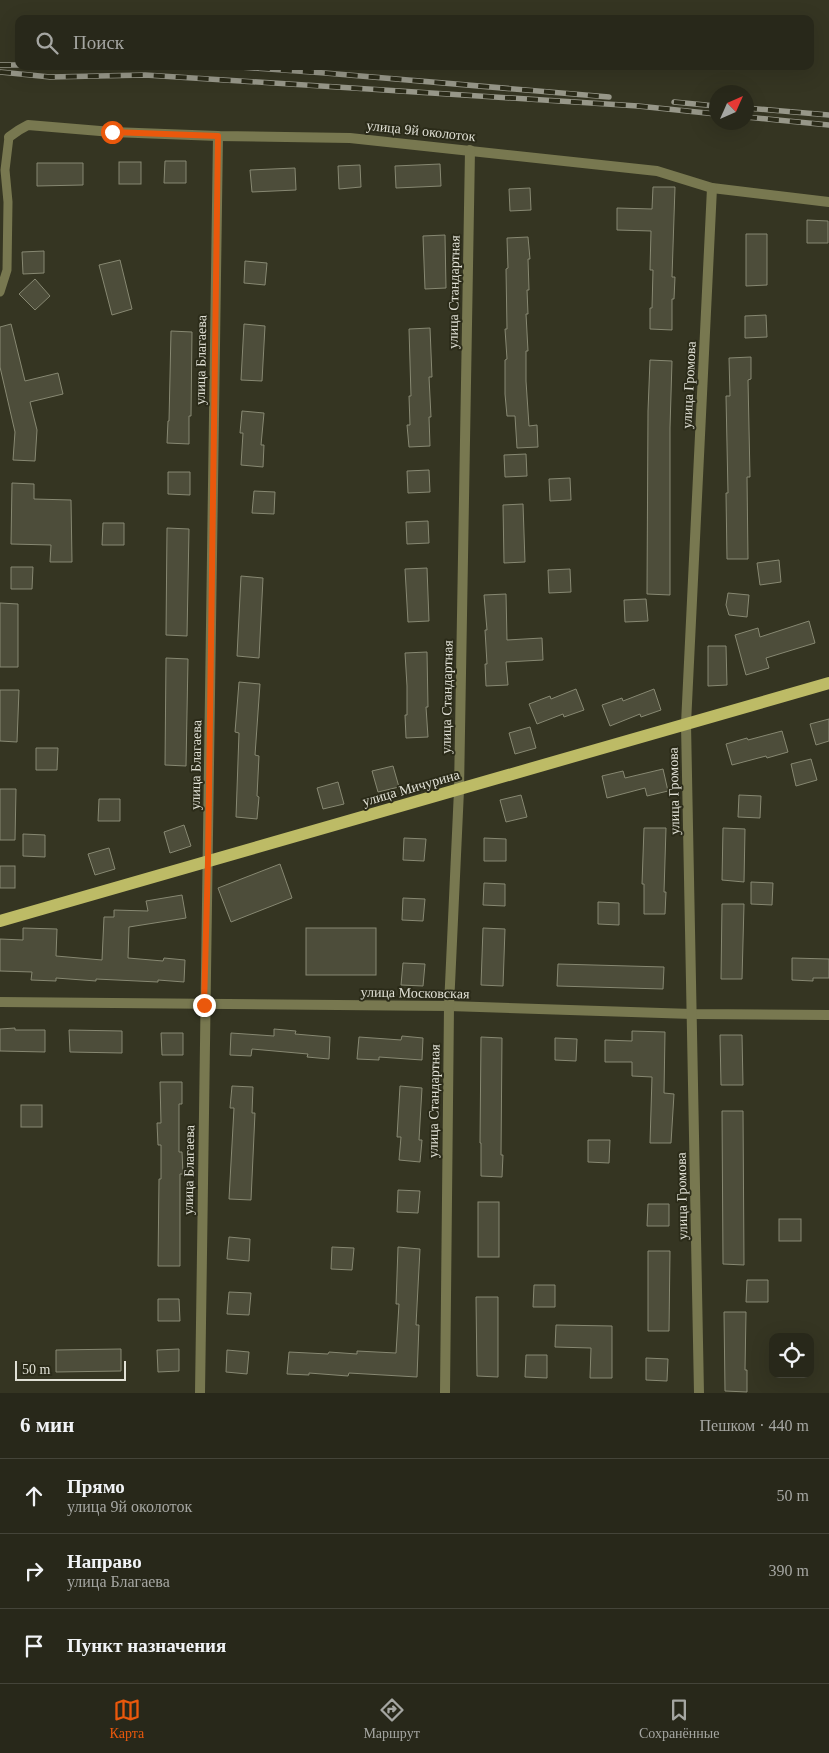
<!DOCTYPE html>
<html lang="ru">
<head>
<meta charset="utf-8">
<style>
	body { margin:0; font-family:"Times New Roman",serif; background:#343427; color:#f1f3f6 }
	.controls { position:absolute; right:15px; bottom:15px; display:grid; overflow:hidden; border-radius:10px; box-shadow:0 5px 20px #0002 }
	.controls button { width:45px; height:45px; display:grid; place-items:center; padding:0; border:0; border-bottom:1px solid #444439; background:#28281a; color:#f1f3f6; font:25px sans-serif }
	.compass { position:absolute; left:709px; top:85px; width:45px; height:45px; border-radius:50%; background:#28281a; box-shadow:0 5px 20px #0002; rotate:45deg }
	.scale { position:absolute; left:15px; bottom:12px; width:111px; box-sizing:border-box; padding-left:5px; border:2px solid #e1e1d6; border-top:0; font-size:14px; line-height:18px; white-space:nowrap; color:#e1e1d6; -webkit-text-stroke:4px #2b2b19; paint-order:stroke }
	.stop { position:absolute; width:15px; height:15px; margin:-11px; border:4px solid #ea580c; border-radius:50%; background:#fff }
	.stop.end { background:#ea580c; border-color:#fff; box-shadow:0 1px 5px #0008 }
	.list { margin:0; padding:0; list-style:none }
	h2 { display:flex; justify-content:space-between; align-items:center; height:65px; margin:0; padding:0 20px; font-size:21px }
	h2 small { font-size:16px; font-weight:400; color:#a5a6a2 }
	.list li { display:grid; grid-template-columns:32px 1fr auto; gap:15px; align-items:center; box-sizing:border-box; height:75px; padding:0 20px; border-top:1px solid #444439 }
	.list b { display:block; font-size:19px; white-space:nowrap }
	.list p { margin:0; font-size:16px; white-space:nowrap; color:#a5a6a2 }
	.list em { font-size:16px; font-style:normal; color:#a5a6a2 }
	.icon { flex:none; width:28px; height:28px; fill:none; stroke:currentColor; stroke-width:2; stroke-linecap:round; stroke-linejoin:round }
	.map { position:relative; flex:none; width:829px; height:1393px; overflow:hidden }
	.search { position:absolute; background:#28281a; box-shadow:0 5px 20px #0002; left:15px; right:15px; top:15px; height:55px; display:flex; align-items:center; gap:12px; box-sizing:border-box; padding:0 18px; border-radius:10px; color:#a5a6a2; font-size:19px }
	.sheet { height:290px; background:#28281a }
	nav { display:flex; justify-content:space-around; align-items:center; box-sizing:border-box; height:70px; border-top:1px solid #444439; background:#28281a; font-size:14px; color:#a5a6a2 }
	nav a { display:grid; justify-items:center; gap:2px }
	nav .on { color:#ea580c }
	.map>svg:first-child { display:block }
	.building { fill:#4d4d3a; stroke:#878872 }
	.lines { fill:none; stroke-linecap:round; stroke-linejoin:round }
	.lane { stroke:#787850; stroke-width:9 }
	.street { stroke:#787850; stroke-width:10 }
	.primary { stroke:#bdbb66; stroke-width:12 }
	.rail-casing { stroke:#979789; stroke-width:5.5 }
	.rail { stroke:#2b2b19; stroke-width:4; stroke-dasharray:11; stroke-linecap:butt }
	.route { stroke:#ea580c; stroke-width:6 }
	.labels { text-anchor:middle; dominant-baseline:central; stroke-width:4; stroke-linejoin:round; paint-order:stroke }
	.street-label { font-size:14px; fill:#e1e1d6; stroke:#2b2b19 }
</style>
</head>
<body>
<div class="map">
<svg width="829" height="1393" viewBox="0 0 829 1393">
	<rect width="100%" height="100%" fill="#353522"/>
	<g class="building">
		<polygon points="165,161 186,161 186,183 164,183"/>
		<rect x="119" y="162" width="22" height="22"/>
		<polygon points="37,163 83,163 83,185 37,186"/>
		<polygon points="440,164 441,186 396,188 395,166"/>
		<polygon points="360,165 361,187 339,189 338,166"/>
		<polygon points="295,168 296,190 252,192 250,170"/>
		<polygon points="653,187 675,187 672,277 675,277 674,299 672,299 672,330 650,329 650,308 652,308 653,270 650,270 651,231 617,230 617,208 652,209"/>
		<polygon points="530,188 531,210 510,211 509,189"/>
		<polygon points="807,220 828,221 828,243 807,243"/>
		<polygon points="746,234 767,234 767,285 746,286"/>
		<polygon points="445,235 446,288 425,289 423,236"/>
		<polygon points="528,237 530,259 528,259 529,290 527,290 528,314 526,314 528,351 526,351 526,381 529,426 537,425 538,447 517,448 515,416 507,416 505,394 505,360 507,359 505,329 507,329 506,269 508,268 507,238"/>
		<polygon points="44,251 44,273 23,274 22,252"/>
		<polygon points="120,260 132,309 112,315 99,265"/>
		<polygon points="245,261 267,263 265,285 244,283"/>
		<polygon points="35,279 50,296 35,310 19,294"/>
		<polygon points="766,315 767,337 745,338 745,316"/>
		<polygon points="11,324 25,381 58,373 63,394 30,402 37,430 35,461 13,460 15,432 0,367 0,327"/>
		<polygon points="244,324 265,326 262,381 241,380"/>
		<polygon points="430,328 432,377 429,377 431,417 429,417 430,446 409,447 407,425 410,425 409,396 411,396 409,329"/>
		<polygon points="171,331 192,332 191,416 189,416 189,444 167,443 168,421 169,421"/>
		<polygon points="751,357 751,379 748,380 750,477 747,477 748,559 727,559 726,493 728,493 726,396 730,396 729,358"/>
		<polygon points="650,360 672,361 670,428 670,595 647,594 648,411"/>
		<polygon points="242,411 264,413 261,445 264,445 263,467 241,465 243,433 240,433"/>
		<polygon points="526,454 527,476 505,477 504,455"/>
		<polygon points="429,470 430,492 408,493 407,471"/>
		<polygon points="168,472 190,472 190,495 168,494"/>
		<polygon points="570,478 571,500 550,501 549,479"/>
		<polygon points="12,483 34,484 34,499 71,500 72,562 50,562 51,545 11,544"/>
		<polygon points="254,491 275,492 274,514 252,513"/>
		<polygon points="523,504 525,562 504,563 503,505"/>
		<polygon points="428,521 429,543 407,544 406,522"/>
		<polygon points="103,523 124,523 124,545 102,545"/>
		<polygon points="167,528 189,529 187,636 166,635"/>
		<polygon points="779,560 781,582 760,585 757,563"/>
		<polygon points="11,567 33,567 32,589 11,589"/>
		<polygon points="427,568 429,621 408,622 405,569"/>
		<polygon points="570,569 571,592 549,593 548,570"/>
		<polygon points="241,576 263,578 259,658 237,656"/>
		<polygon points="728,593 749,595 747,617 729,615 726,605"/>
		<polygon points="506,594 507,640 542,638 543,660 506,662 508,685 486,686 485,664 487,664 485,630 487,630 484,595"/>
		<polygon points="646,599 648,621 625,622 624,600"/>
		<polygon points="0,603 18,604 18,667 0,667"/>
		<polygon points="809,621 815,643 766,658 769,668 746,675 735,635 758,628 760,637"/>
		<polygon points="708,646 726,646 727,685 708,686"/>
		<polygon points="427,652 428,707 426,707 428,737 406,738 405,715 407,715 407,686 405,653"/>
		<polygon points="166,658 188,659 186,766 165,765"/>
		<polygon points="239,682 260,684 255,755 259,756 257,796 259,797 257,819 236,817 239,733 235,732"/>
		<polygon points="576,689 584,710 564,717 563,714 537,724 529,704 550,696 551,699"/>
		<polygon points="654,689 661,710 641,717 640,714 610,726 602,705 622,698 623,701"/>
		<polygon points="0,690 19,690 17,742 0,741"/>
		<polygon points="829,719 829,741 816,745 810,724"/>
		<polygon points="530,727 536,748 515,754 509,733"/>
		<polygon points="782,731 788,752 767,758 766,756 732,765 726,744 747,738 748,740"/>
		<polygon points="36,748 58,748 57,770 36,770"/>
		<polygon points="811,759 817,780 796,786 791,764"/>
		<polygon points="393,766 399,787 378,792 372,771"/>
		<polygon points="663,769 668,791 647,796 645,788 607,798 602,776 623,771 625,778"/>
		<polygon points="338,782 344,804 323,809 317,788"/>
		<polygon points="0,789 16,789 15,840 0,840"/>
		<polygon points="521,795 527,817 506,822 500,800"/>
		<polygon points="739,795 761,796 760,818 738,817"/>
		<polygon points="99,799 120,799 120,821 98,821"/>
		<polygon points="184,825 191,846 170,853 164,832"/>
		<polygon points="644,828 666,828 664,892 666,892 665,914 644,914 644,884 642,884"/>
		<polygon points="723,828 745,829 744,882 722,880"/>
		<polygon points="23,834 45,835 45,857 23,856"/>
		<polygon points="404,838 426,839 424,861 403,860"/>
		<polygon points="484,838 506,839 506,861 484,861"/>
		<polygon points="109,848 115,869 95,875 88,854"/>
		<polygon points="280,864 292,898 231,922 218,888"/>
		<rect x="0" y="866" width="15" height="22"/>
		<polygon points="751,882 773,883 772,905 751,904"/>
		<polygon points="484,883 505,884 505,906 483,905"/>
		<polygon points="182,895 186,918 129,927 128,958 163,961 164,958 185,960 184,982 158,980 158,982 96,979 96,981 56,978 56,981 31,980 32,972 0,971 0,939 23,940 23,928 57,929 56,956 102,960 104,917 114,917 114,910 148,911 146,901"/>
		<polygon points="403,898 425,899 423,921 402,920"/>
		<polygon points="598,902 619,903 619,925 598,924"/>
		<polygon points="722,904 744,904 742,979 721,979"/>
		<rect x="306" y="928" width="70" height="47"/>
		<polygon points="483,928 505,929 503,986 481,985"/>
		<polygon points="792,958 829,959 829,978 813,978 813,981 792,980"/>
		<polygon points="403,963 425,964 423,986 401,985"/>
		<polygon points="558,964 664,967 663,989 557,986"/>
		<polygon points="15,1028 15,1030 45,1030 45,1052 0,1051 0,1029"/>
		<polygon points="274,1029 296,1031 295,1034 330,1037 329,1059 307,1057 308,1054 252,1049 251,1056 230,1055 231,1033 274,1036"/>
		<polygon points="69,1030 122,1031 122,1053 70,1052"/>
		<polygon points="632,1031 665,1032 664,1093 674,1094 671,1143 650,1143 652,1077 632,1076 632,1062 605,1062 605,1040 632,1041"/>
		<polygon points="161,1033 183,1033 183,1055 162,1055"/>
		<polygon points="720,1035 742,1035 743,1085 721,1085"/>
		<polygon points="402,1036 423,1038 422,1060 379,1057 379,1060 357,1059 359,1037 401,1040"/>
		<polygon points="481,1037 502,1038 501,1155 503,1155 502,1177 481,1176 481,1143 480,1143"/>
		<polygon points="555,1038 577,1039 576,1061 555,1060"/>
		<polygon points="160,1082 182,1082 182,1104 179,1104 179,1152 182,1152 183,1174 180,1174 180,1266 158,1266 159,1179 161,1179 161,1145 158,1145 157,1123 161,1123"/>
		<polygon points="232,1086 253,1087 252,1113 255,1113 251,1200 229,1199 234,1108 230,1108"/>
		<polygon points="400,1086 422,1088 419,1140 422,1140 420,1162 399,1160 401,1137 397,1137"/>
		<rect x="21" y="1105" width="21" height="22"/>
		<polygon points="722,1111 743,1111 744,1265 723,1264"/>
		<polygon points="588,1140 610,1140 609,1163 588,1162"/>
		<polygon points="398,1190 420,1191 418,1213 397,1212"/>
		<rect x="478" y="1202" width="21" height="55"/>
		<polygon points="648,1204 669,1204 669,1226 647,1226"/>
		<rect x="779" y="1219" width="22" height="22"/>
		<polygon points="229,1237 250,1239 249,1261 227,1259"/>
		<polygon points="332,1247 354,1248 352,1270 331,1269"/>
		<polygon points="398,1247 420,1249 416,1325 419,1325 417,1377 349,1373 348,1376 309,1373 309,1375 287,1374 289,1352 328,1354 329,1352 357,1354 357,1351 396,1353 399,1304 396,1304"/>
		<polygon points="648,1251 670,1251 669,1331 648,1331"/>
		<polygon points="747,1280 768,1280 768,1302 746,1302"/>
		<polygon points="534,1285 555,1285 555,1307 533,1307"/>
		<polygon points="229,1292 251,1293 249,1315 227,1314"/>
		<polygon points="476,1297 498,1297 498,1377 477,1376"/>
		<polygon points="158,1299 179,1299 180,1321 158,1321"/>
		<polygon points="724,1312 746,1312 745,1370 747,1370 747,1392 725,1391"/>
		<polygon points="556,1325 612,1326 612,1378 590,1378 591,1348 555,1347"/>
		<polygon points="121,1349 121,1371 56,1372 56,1350"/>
		<polygon points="179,1349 179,1371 158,1372 157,1350"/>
		<polygon points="227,1350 249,1352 247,1374 226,1372"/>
		<polygon points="526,1355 547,1355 547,1378 525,1377"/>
		<polygon points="646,1358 668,1359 667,1381 646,1380"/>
	</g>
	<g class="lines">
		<polyline class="lane" points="0,292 7,270 8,202 5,170 9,137"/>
		<g class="street">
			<polyline points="9,137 19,130 28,125 112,132 218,136 350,138 657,171 712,188 829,202"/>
			<polyline points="0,1002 449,1006 692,1014 829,1015"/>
			<polyline points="200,1393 218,136"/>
			<polyline points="445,1393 449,1006 459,790 470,150"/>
			<polyline points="699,1393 686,724 712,188"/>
		</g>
		<polyline class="primary" points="0,921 829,683"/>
		<g class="rail-casing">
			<g id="rail">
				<polyline points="0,65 19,65"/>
				<polyline points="193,66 240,67 325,73 609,97"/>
				<polyline points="0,72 50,77 145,75 638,106 716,114"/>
				<polyline points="674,102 716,106"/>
				<polyline points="746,108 829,115"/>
				<polyline points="746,117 829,125"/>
			</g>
		</g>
		<use href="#rail" class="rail"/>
	</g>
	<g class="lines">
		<polyline class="route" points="112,132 218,136 208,861 204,1005"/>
	</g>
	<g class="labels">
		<g class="street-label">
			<text transform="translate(421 131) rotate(6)">улица 9й околоток</text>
			<text transform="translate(454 292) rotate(-89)">улица Стандартная</text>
			<text transform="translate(201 360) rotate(-89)">улица Благаева</text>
			<text transform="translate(689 385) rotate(-87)">улица Громова</text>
			<text transform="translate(447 697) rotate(-89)">улица Стандартная</text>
			<text transform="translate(196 765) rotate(-89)">улица Благаева</text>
			<text transform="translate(411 788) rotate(-16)">улица Мичурина</text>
			<text transform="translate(674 791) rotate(-91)">улица Громова</text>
			<text transform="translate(415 993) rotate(1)">улица Московская</text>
			<text transform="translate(434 1101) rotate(-89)">улица Стандартная</text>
			<text transform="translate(189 1170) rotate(-89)">улица Благаева</text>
			<text transform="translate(682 1196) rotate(-91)">улица Громова</text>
		</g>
	</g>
</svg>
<div class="controls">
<button><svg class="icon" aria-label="locate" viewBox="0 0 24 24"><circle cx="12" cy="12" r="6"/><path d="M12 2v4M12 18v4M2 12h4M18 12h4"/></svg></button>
</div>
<svg class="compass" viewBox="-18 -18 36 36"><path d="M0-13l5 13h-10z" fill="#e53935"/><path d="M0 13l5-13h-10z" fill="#a5a6a2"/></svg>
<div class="scale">50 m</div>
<div class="stop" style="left:112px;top:132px"></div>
<div class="stop end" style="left:204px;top:1005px"></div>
<div class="search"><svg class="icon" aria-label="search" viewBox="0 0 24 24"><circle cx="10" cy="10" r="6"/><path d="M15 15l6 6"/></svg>Поиск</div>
</div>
<section class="sheet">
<h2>6 мин<small>Пешком · 440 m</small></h2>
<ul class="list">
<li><svg class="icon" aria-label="ahead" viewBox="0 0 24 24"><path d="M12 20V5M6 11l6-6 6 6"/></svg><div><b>Прямо</b><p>улица 9й околоток</p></div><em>50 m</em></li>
<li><svg class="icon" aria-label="right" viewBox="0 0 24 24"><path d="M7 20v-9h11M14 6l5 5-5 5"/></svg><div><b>Направо</b><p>улица Благаева</p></div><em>390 m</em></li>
<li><svg class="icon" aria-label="arrive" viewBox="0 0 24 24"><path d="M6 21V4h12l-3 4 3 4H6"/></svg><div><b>Пункт назначения</b></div></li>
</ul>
</section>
<nav>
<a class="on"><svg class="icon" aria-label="map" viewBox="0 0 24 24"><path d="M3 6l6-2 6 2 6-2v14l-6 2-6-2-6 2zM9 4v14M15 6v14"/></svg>Карта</a>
<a><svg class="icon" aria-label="directions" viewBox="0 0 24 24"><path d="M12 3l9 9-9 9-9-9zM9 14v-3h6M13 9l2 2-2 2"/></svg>Маршрут</a>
<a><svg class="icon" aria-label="saved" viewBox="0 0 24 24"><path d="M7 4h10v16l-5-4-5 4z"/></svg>Сохранённые</a>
</nav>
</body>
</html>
